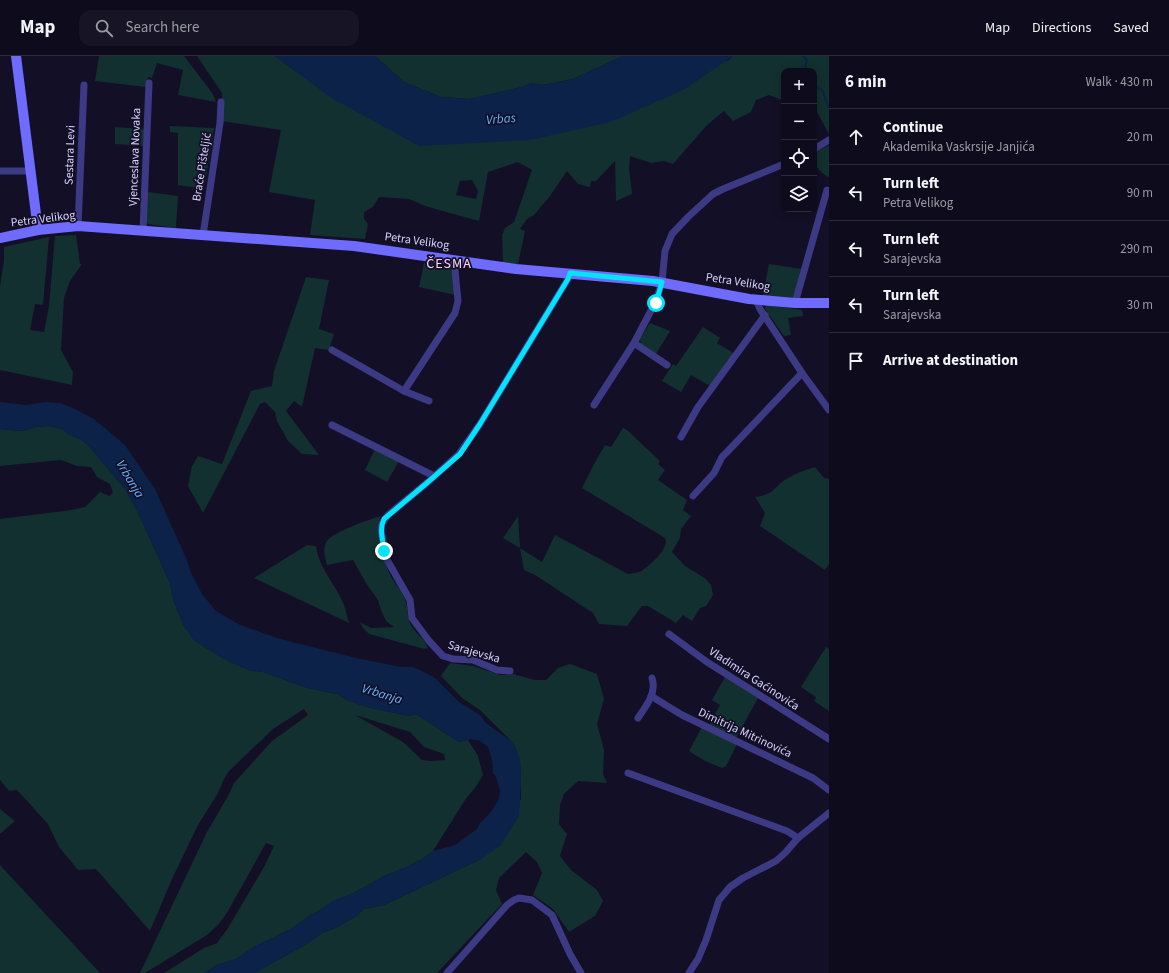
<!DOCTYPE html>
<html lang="en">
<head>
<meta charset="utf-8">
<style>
	body { margin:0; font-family:"Source Sans 3",sans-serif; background:#171425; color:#f1f3f6 }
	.controls { position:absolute; right:12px; top:12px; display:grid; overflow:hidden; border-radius:8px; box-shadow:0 2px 10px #0003 }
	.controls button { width:36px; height:36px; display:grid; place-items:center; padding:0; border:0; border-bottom:1px solid #2e2b3b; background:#0e0b1c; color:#f1f3f6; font:20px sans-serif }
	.stop { position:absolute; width:12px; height:12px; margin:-9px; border:3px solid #00e5ff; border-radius:50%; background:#fff }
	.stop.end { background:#00e5ff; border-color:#fff; box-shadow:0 1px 4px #0008 }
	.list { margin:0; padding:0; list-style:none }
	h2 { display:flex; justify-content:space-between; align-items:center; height:52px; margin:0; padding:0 16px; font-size:17px }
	h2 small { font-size:13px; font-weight:400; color:#9b9ba3 }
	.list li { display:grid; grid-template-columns:26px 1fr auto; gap:12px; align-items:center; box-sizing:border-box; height:56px; padding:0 16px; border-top:1px solid #2e2b3b }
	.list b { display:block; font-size:15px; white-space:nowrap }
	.list p { margin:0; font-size:13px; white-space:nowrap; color:#9b9ba3 }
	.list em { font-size:13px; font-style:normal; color:#9b9ba3 }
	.icon { flex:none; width:22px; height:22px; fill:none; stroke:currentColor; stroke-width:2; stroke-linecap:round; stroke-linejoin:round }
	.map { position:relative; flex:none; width:829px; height:917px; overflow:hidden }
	header { display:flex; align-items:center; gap:24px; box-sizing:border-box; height:56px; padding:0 20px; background:#0e0b1c; border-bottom:1px solid #2e2b3b }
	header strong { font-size:19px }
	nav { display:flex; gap:22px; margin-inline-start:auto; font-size:14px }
	.search { width:280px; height:36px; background:#171425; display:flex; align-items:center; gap:10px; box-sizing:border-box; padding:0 14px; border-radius:12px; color:#9b9ba3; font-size:15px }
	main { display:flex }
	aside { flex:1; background:#0e0b1c }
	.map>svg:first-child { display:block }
	.green { fill:#12302f; fill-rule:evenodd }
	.water { fill:#0c2248 }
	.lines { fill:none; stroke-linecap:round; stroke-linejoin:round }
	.stream { stroke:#0c2248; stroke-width:2 }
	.street { stroke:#3d3a85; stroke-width:7 }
	.secondary { stroke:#6f6bff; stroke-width:10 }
	.route { stroke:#00e5ff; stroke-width:5 }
	.labels { text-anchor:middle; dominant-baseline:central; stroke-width:3.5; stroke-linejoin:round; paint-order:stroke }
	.street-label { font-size:12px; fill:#d9d4ff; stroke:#130f26 }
	.water-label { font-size:13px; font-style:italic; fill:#62b6ff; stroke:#130f26 }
	.quarter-label { font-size:14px; letter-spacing:1px; fill:#ffd6f0; stroke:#130f26 }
</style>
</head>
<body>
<header>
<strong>Map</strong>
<div class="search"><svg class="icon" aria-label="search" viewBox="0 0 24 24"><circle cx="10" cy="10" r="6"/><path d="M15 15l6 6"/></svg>Search here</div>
<nav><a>Map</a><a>Directions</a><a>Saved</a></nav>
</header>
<main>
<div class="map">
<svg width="829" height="917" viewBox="0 0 829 917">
	<rect width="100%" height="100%" fill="#130f26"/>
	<g class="green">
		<polygon points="99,0 184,0 213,38 216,46 178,39 183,14 157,7 152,22 148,21 146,31 95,25"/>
		<path d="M 197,0 L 275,0 L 330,40 L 420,90 L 729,4 L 733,0 L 829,0 L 829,78 L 816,54 L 814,53 L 814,15 L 784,15 L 784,45 L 769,39 L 756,44 L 751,56 L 733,65 L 724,55 L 707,69 L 673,108 L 664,105 L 651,107 L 630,100 L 629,113 L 632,138 L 616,145 L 615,105 L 596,125 L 591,125 L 590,131 L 578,128 L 567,115 L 550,140 L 534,159 L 527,163 L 520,173 L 525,175 L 518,208 L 503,207 L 502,179 L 505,172 L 514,166 L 532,114 L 518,106 L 488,116 L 479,165 L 425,150 L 409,143 L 379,141 L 373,151 L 364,156 L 364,163 L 368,168 L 365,183 L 310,179 L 315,144 L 269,136 L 281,74 L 222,65 L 222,37 ZM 472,124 L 478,135 L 476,143 L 456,139 L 460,125 Z"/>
		<polygon points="375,0 623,0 573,23 543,29 531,27 522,31 470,43 441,41 404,26"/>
		<polygon points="170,70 214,72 204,133 178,129 178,77 170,76"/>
		<polygon points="115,71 144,73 143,90 115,88"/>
		<path d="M 829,89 L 829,120 L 828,121 C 818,115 814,109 814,97 Z"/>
		<polygon points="148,136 178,140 176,172 148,168 146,166"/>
		<polygon points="76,179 80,208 82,208 70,225 64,242 61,294 73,316 72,329 0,314 0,231 4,204 4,191 49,181 43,249 35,248 30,274 44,276 49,250 55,180"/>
		<path d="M 424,207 C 455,210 452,209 455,239 L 419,231 Z"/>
		<polygon points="769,208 802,213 793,242 763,240"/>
		<polygon points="306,221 329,224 319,273 334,278 329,294 315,292 302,351 294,345 286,355 319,399 302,398 288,385 277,365 275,356 265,346 260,348 203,457 188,430 192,410 198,400 222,408 251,335 272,330 274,315"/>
		<polygon points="766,249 802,254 803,260 788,262 791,279 784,280 765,253"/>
		<polygon points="650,267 670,275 656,298 641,288 640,283"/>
		<polygon points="703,271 720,282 717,287 735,298 710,330 691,319 681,336 662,325 673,308 676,310"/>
		<path d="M 49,370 L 62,373 L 68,378 L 82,384 L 88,389 L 125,433 L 137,454 L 170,527 L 174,546 L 184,570 L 195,585 L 226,604 L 249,614 L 263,616 L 308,632 L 337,638 L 349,645 L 367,651 L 409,660 L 416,658 L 459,686 L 468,684 L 478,700 L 483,719 L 477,729 L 465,744 L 433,795 L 424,802 L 402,813 L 386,819 L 354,837 L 333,845 L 317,856 L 310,859 L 293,872 L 254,891 L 236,903 L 217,909 L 204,917 L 164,917 L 204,892 L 217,887 L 228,872 L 264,811 L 274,790 L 266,787 L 228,855 L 219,868 L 207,879 L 145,917 L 140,917 L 207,776 L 228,740 L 234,727 L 272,685 L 308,659 L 304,653 L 273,673 L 229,715 L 224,723 L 218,737 L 198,769 L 172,823 L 150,875 L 96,813 L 78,814 L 59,791 L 48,768 L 17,734 L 9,735 L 0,724 L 0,463 L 72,454 L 85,451 L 100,436 L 109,440 L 113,437 L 110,428 L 97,421 L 91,411 L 77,410 L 61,404 L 0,410 L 0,373 L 23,375 L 35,371 ZM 355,659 L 410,676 L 424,691 L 444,698 L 445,704 L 430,705 L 422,704 L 403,686 Z"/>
		<path d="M 623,372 L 627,374 L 660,405 L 658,408 L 665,414 L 658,424 L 687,444 L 683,454 L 691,460 L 681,473 L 680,482 L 672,496 L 685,510 L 706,523 L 711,529 L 713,539 L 706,550 L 700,552 L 692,565 L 683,559 L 676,567 L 648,550 L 642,550 L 627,570 L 599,568 L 593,557 L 535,519 L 524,514 L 520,492 L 503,482 L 518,460 L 520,492 L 542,506 L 555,479 L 628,518 C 634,517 639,517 643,514 C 651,508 670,492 665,482 L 582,432 L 594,408 L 605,389 L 611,391 Z"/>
		<polygon points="375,393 399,405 387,426 365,414"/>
		<path d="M 815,411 L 824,422 L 829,423 L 829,508 L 825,514 L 760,470 L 765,457 L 755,441 C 777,438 772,431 788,422 C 796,417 806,414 815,411 Z"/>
		<path d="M 381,460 L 379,464 L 378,469 C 380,484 382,500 388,514 C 392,525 401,533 405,543 C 408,551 407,560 410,567 C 414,577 425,582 428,592 L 425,593 L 369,578 L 363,572 L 360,566 L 371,572 L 394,571 L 386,565 L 381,554 L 378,544 L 366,527 L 353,504 L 327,509 C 325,502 322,492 327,485 C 333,476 370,463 381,460 Z"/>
		<path d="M 307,489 L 316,490 C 319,513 336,528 344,549 C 346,555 347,561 349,567 L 254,522 Z"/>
		<polygon points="826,591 829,593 829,655 814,645 816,641 801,631"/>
		<polygon points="450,607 473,610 501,619 513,618 535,624 546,624 558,612 570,608 597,618 604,643 597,668 604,694 603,718 607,727 578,725 564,738 560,749 559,768 567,778 560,800 571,814 597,834 603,845 595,860 569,876 553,853 533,839 542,817 537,806 526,796 499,822 496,834 502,848 437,917 254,917 305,889 322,877 335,872 355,861 364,853 384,849 481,803 521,743 521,727 520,705 516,693 511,685 480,654 462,642 441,620"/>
		<polygon points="725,621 758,642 736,682 709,669 720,649 712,644"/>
		<polygon points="702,671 737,688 726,710 722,712 705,705 689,695"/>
		<polygon points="0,753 15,765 0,778"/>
		<polygon points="0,809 100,917 0,917"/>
	</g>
	<g class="water">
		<polygon points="275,0 375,0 404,26 441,41 470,43 522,31 531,27 544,29 573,23 623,0 733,0 685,33 611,66 530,84 420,90 333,43"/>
		<polygon points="0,346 26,349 45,346 60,347 75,353 94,363 125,389 155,433 186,502 191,517 202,538 216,555 238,568 277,582 356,602 401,611 413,611 426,617 435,622 459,646 480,659 486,667 511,685 516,693 520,705 521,727 519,760 501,789 481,803 384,849 364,853 355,861 335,872 322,877 305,889 254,917 204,917 217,909 236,903 254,891 293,872 310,859 317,856 333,845 354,837 386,819 402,813 424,802 433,795 455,789 477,773 480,767 491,756 499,743 500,734 496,721 493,717 492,704 488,691 480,685 475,684 471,683 459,686 416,658 409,660 367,651 349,645 337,638 308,632 263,616 249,614 226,604 195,585 184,570 174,546 170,527 137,454 125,433 88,389 82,384 68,378 62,373 49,370 35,371 23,375 0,373"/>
	</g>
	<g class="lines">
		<g class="stream">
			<polyline points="803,0 807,4 805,12 807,15"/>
			<polyline points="814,28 819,33 822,34 829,52"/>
		</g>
		<g class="street">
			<polyline points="814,93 829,84"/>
			<polyline points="0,115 31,115"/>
			<polyline points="78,170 84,29"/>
			<polyline points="143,175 149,27"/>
			<polyline points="203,179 220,67 221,46"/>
			<polyline points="756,244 760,253 802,317 829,354"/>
			<polyline points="795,247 827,134"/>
			<polyline points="634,287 667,309"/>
			<polyline points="332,294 404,335 455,257 458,245 454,204"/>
			<polyline points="404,335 429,345"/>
			<polyline points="594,349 634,287 655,247 662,226 665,195 672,178 688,161 713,138 723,133 784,108"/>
			<polyline points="332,369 434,420"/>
			<polyline points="681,381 698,351 765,259"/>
			<polyline points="693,440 714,417 722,401 728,395 802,317"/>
			<polyline points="669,578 707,606 829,683"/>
			<polyline points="510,615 497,614 473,604 453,603 443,600 429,585 412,562 410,544 386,502 381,474 382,467 388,459 428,426 459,398 480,368 568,223 570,217"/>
			<polyline points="651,640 682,659 813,722 829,734"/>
			<path d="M 638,662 C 646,650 657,637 652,622"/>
			<polyline points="628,717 787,775 798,782"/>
			<polyline points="447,917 507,849 514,844 519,842 532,844 552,859 570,898 581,917"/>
			<polyline points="689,917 698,903 706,884 719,844 730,831 743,822 776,805 785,797 798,782 829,757"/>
		</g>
		<g class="secondary">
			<polyline points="16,0 38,174"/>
			<polyline points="0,182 38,174 78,170 354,190 516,213 653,225 749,243 795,247 829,247"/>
		</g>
	</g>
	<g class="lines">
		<path class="route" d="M 384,495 C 383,484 379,473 384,463 L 428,426 L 460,398 L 480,368 L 568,223 L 570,217 L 662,226 L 656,247"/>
	</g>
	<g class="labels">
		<g class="street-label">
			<text transform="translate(70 99) rotate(-88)">Sestara Levi</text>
			<text transform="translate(135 101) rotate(-88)">Vjenceslava Novaka</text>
			<text transform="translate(202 111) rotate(-81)">Braće Pišteljić</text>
			<text transform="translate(43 163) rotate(-7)">Petra Velikog</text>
			<text transform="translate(417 185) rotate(8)">Petra Velikog</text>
			<text transform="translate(738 226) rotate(9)">Petra Velikog</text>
			<text transform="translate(474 596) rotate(16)">Sarajevska</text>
			<text transform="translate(754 623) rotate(33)">Vladimira Gaćinovića</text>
			<text transform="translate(745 677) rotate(25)">Dimitrija Mitrinovića</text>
		</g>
		<g class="water-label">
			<text transform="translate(501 63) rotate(-5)">Vrbas</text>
			<text transform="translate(130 423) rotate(59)">Vrbanja</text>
			<text transform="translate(382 638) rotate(17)">Vrbanja</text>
		</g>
		<g class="quarter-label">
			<text x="449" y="208">ČESMA</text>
		</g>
	</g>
</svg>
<div class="controls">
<button>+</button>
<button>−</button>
<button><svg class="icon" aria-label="locate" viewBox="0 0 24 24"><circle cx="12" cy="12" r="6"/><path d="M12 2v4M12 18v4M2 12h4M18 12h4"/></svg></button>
<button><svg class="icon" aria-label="layers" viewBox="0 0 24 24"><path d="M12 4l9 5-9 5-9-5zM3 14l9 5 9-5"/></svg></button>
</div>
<div class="stop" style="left:656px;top:247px"></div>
<div class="stop end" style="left:384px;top:495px"></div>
</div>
<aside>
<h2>6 min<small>Walk · 430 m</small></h2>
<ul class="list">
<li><svg class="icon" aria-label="ahead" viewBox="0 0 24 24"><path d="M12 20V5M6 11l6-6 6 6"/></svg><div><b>Continue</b><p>Akademika Vaskrsije Janjića</p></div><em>20 m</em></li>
<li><svg class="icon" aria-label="left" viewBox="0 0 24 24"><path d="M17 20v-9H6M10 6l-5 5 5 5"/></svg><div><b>Turn left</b><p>Petra Velikog</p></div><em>90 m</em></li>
<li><svg class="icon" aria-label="left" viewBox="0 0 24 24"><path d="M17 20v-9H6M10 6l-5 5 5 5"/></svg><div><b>Turn left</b><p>Sarajevska</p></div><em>290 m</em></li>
<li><svg class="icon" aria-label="left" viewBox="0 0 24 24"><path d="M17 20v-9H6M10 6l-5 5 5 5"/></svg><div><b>Turn left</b><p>Sarajevska</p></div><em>30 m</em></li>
<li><svg class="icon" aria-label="arrive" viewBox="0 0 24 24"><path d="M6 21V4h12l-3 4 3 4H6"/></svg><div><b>Arrive at destination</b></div></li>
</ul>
</aside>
</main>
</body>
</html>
